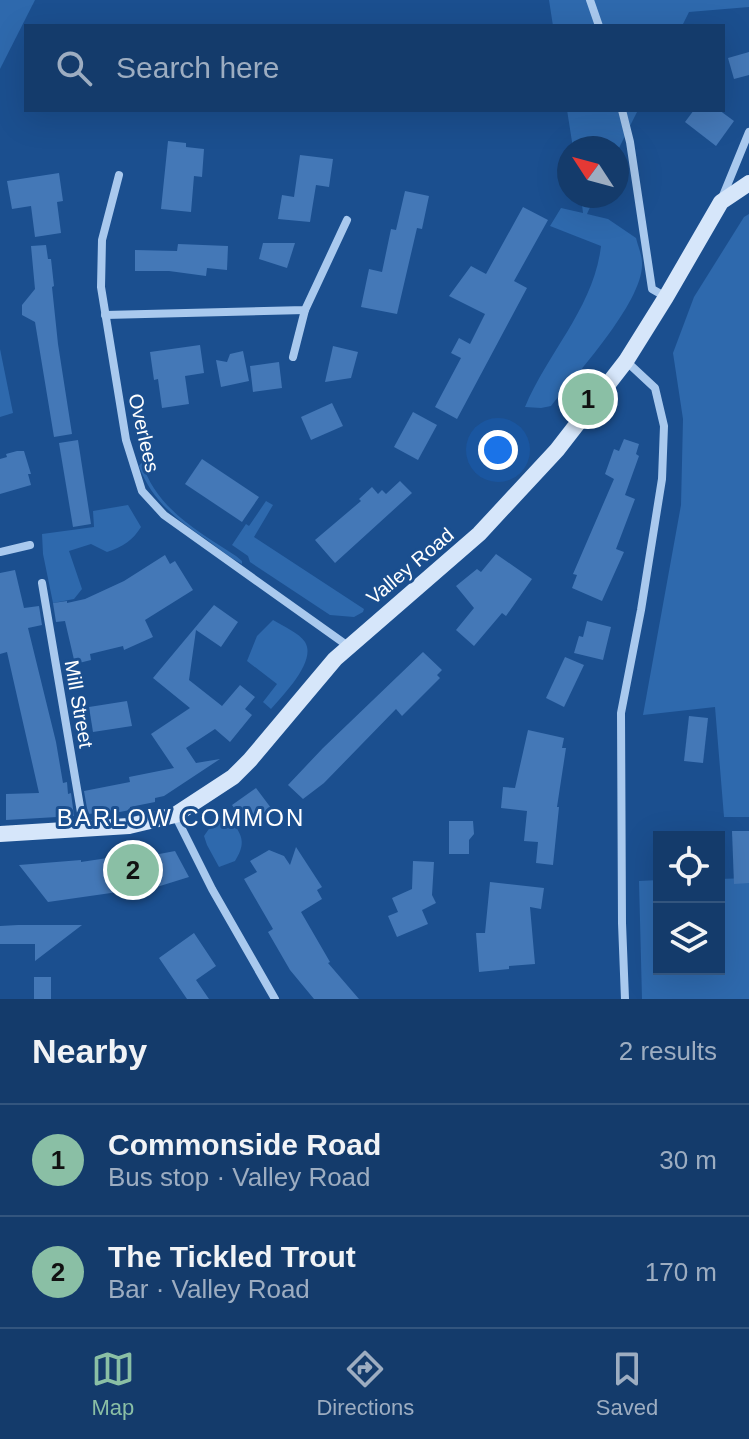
<!DOCTYPE html>
<html lang="en">
<head>
<meta charset="utf-8">
<style>
	body { margin:0; font-family:Arial,sans-serif; background:#1d4271; color:#f1f3f6 }
	.controls { position:absolute; right:24px; bottom:24px; display:grid; overflow:hidden; border-radius:0px; box-shadow:0 8px 32px #0002 }
	.controls button { width:72px; height:72px; display:grid; place-items:center; padding:0; border:0; border-bottom:2px solid #33557e; background:#143b6b; color:#f1f3f6; font:40px sans-serif }
	.compass { position:absolute; left:557px; top:136px; width:72px; height:72px; border-radius:50%; background:#143b6b; box-shadow:0 8px 32px #0002; rotate:306deg }
	.you { position:absolute; left:498px; top:450px; width:28px; height:28px; margin:-20px; border:6px solid #fff; border-radius:50%; background:#1a73e8; box-shadow:0 0 0 12px #1a73e833 }
	.badge { display:grid; place-items:center; width:52px; height:52px; border-radius:50%; background:#8abfa5; color:#111; font-size:26px; font-weight:700 }
	.pin { position:absolute; translate:-50% -50%; border:4px solid #fff; box-shadow:0 2px 8px #0006 }
	.list { margin:0; padding:0; list-style:none }
	h2 { display:flex; justify-content:space-between; align-items:center; height:104px; margin:0; padding:0 32px; font-size:34px }
	h2 small { font-size:26px; font-weight:400; color:#9dadc1 }
	.list li { display:grid; grid-template-columns:52px 1fr auto; gap:24px; align-items:center; box-sizing:border-box; height:112px; padding:0 32px; border-top:2px solid #33557e }
	.list b { display:block; font-size:30px; white-space:nowrap }
	.list p { margin:0; font-size:26px; white-space:nowrap; color:#9dadc1 }
	.list em { font-size:26px; font-style:normal; color:#9dadc1 }
	.icon { flex:none; width:44px; height:44px; fill:none; stroke:currentColor; stroke-width:2; stroke-linecap:round; stroke-linejoin:round }
	.map { position:relative; flex:none; width:749px; height:999px; overflow:hidden }
	.search { position:absolute; background:#143b6b; box-shadow:0 8px 32px #0002; left:24px; right:24px; top:24px; height:88px; display:flex; align-items:center; gap:20px; box-sizing:border-box; padding:0 28px; border-radius:0px; color:#9dadc1; font-size:30px }
	.sheet { height:328px; background:#143b6b }
	nav { display:flex; justify-content:space-around; align-items:center; box-sizing:border-box; height:112px; border-top:2px solid #33557e; background:#143b6b; font-size:22px; color:#9dadc1 }
	nav a { display:grid; justify-items:center; gap:4px }
	nav .on { color:#8abfa5 }
	.map>svg:first-child { display:block }
	.green { fill:#2e69ad }
	.building { fill:#4478b7 }
	.lines { fill:none; stroke-linecap:round; stroke-linejoin:round }
	.minor { stroke:#a9c9ee; stroke-width:8 }
	.secondary { stroke:#d6e6fa; stroke-width:16 }
	.labels { text-anchor:middle; dominant-baseline:central; stroke-width:6; stroke-linejoin:round; paint-order:stroke }
	.street-label { font-size:20px; fill:#fff; stroke:#1b4f8f }
	.quarter-label { font-size:24px; letter-spacing:2px; fill:#fff; stroke:#1b4f8f }
</style>
</head>
<body>
<div class="map">
<svg width="749" height="999" viewBox="0 0 749 999">
	<rect width="100%" height="100%" fill="#1b4f8f"/>
	<g class="green">
		<polygon points="0,0 35,0 0,69"/>
		<polygon points="549,0 749,0 749,7 689,12 682,26 553,26"/>
		<polygon points="567,110 638,110 617,152 617,148 573,148"/>
		<path d="M 581,196 L 595,196 L 587,214 L 608,219 L 636,238 C 638,246 642,255 642,263 C 644,301 575,376 551,406 L 541,408 L 525,407 C 548,352 594,307 601,246 L 550,226 L 561,208 L 583,213 Z"/>
		<polygon points="749,214 749,817 724,817 715,707 643,715 681,505 683,419 673,353 694,297 744,217"/>
		<polygon points="0,349 13,413 0,417"/>
		<path d="M 142,462 C 155,508 199,532 236,556 L 242,561 L 242,564 C 229,557 218,548 206,539 C 177,520 151,500 139,466 Z"/>
		<polygon points="266,501 273,505 254,537 364,609 363,612 354,617 330,615 250,562 248,556 232,545 246,524 249,526"/>
		<path d="M 128,505 L 141,527 C 133,540 123,547 107,552 L 91,544 L 69,551 L 82,589 L 74,599 L 53,603 L 43,554 L 42,534 L 94,527 L 93,511 Z"/>
		<path d="M 273,620 C 283,626 299,633 305,642 C 317,661 283,695 271,709 L 263,702 L 277,684 L 247,661 L 257,636 Z"/>
		<path d="M 227,813 C 239,833 249,839 235,861 L 219,867 L 207,845 L 204,836 L 213,823 Z"/>
		<polygon points="749,878 749,999 642,999 639,881 659,880 659,969 719,969 719,879"/>
	</g>
	<g class="building">
		<polygon points="749,52 749,75 734,79 728,58"/>
		<polygon points="694,110 719,110 734,121 716,146 685,122"/>
		<polygon points="168,141 186,143 186,147 204,149 202,177 194,176 191,212 161,209"/>
		<polygon points="300,155 333,159 329,187 316,185 310,222 278,219 282,195 294,197"/>
		<polygon points="59,173 63,201 57,202 61,233 35,237 31,206 12,209 7,181"/>
		<polygon points="405,191 429,196 422,229 417,228 397,314 361,307 369,269 382,272 391,229 396,230"/>
		<polygon points="523,207 548,220 514,281 527,288 457,419 435,407 461,358 451,353 459,338 470,344 485,314 449,296 471,266 486,274"/>
		<polygon points="263,243 295,243 287,268 259,259"/>
		<polygon points="178,244 228,246 227,270 207,268 206,276 169,271 135,271 135,250 177,251"/>
		<polygon points="46,245 48,259 51,259 54,286 52,287 58,344 72,434 54,437 35,322 22,315 22,305 35,289 31,246"/>
		<polygon points="200,345 204,373 185,376 189,404 162,408 158,379 154,380 150,352"/>
		<polygon points="333,346 358,352 351,378 325,382"/>
		<polygon points="243,351 249,381 221,387 216,360 227,362 230,354"/>
		<polygon points="279,362 282,388 253,392 250,366"/>
		<polygon points="332,403 343,426 311,440 301,417"/>
		<polygon points="413,412 437,425 418,460 394,447"/>
		<polygon points="624,439 639,444 636,454 639,456 625,495 635,499 616,549 624,552 602,601 572,588 577,575 573,574 614,479 605,474 614,449 619,451"/>
		<polygon points="78,440 91,524 73,527 59,443"/>
		<polygon points="17,451 24,451 31,474 28,474 31,485 0,494 0,459 7,457 6,454"/>
		<polygon points="202,459 259,497 242,522 185,484"/>
		<polygon points="400,481 412,493 335,563 315,540 361,501 359,499 372,487 378,494 382,490 386,494"/>
		<polygon points="496,554 532,579 506,616 502,613 474,646 456,630 474,608 456,586 477,569 481,572"/>
		<polygon points="165,555 170,564 175,561 193,590 145,620 153,637 124,650 123,646 90,654 91,660 75,664 65,621 56,622 53,603 67,601 67,603 85,599 124,581"/>
		<polygon points="15,570 24,608 39,606 42,625 28,628 56,742 63,783 67,782 68,794 71,793 74,816 6,820 6,794 39,793 7,652 0,654 0,573"/>
		<polygon points="214,605 238,622 221,647 196,630 189,680 222,706 240,685 255,697 245,709 252,715 230,742 215,729 186,748 196,763 220,759 164,796 155,798 155,802 130,807 130,810 99,816 98,813 88,814 84,791 130,782 129,777 174,768 151,734 190,708 153,678"/>
		<polygon points="587,621 611,627 603,660 574,653 579,636 583,637"/>
		<polygon points="423,652 442,670 437,675 440,678 402,716 396,709 324,783 303,799 288,785 323,748"/>
		<polygon points="565,657 584,665 564,707 546,698"/>
		<polygon points="127,701 132,726 93,732 89,707"/>
		<polygon points="689,716 708,718 703,763 684,761"/>
		<polygon points="528,730 564,738 562,748 566,748 557,807 559,807 553,865 536,863 538,842 524,841 527,811 501,808 503,787 515,788"/>
		<polygon points="256,788 271,808 247,825 232,805"/>
		<polygon points="449,821 473,821 474,834 469,840 469,854 449,854"/>
		<polygon points="732,831 749,831 749,883 734,884"/>
		<polygon points="296,847 322,887 317,890 322,899 301,912 330,962 328,963 359,999 314,999 290,970 268,932 273,929 244,879 257,872 250,861 269,850 284,856 290,865"/>
		<polygon points="154,851 154,855 175,851 189,877 160,886 48,902 19,865 81,860 81,862"/>
		<polygon points="413,861 434,862 432,895 436,903 422,910 428,924 397,937 388,916 398,912 392,898 412,889"/>
		<polygon points="490,882 544,888 541,909 530,907 535,964 509,966 509,969 479,972 476,933 485,933"/>
		<polygon points="18,925 82,925 35,961 35,944 0,944 0,926"/>
		<polygon points="194,933 216,966 196,980 209,999 187,999 159,958"/>
		<rect x="34" y="977" width="17" height="22"/>
	</g>
	<g class="lines">
		<g class="minor">
			<polyline points="590,0 599,26"/>
			<polyline points="622,110 630,142 652,289 666,297"/>
			<polyline points="119,175 102,240 101,287 126,440 142,491 164,515 348,646"/>
			<polyline points="722,198 749,132"/>
			<polyline points="105,315 305,310 347,220"/>
			<polyline points="293,357 305,310"/>
			<polyline points="0,552 30,545"/>
			<polyline points="42,583 84,830"/>
			<polyline points="175,815 212,889 275,999"/>
			<polyline points="625,999 622,923 621,713 641,610 662,479 664,426 655,388 626,361"/>
		</g>
		<polyline class="secondary" points="0,834 129,826 175,815 233,777 250,760 335,659 479,534 557,450 626,361 666,297 721,202 749,183"/>
	</g>
	<g class="labels">
		<g class="street-label">
			<text transform="translate(144 433) rotate(77)">Overlees</text>
			<text transform="translate(410 566) rotate(-40)">Valley Road</text>
			<text transform="translate(79 704) rotate(80)">Mill Street</text>
		</g>
		<g class="quarter-label">
			<text x="181" y="817">BARLOW COMMON</text>
		</g>
	</g>
</svg>
<div class="controls">
<button><svg class="icon" aria-label="locate" viewBox="0 0 24 24"><circle cx="12" cy="12" r="6"/><path d="M12 2v4M12 18v4M2 12h4M18 12h4"/></svg></button>
<button><svg class="icon" aria-label="layers" viewBox="0 0 24 24"><path d="M12 4l9 5-9 5-9-5zM3 14l9 5 9-5"/></svg></button>
</div>
<svg class="compass" viewBox="-18 -18 36 36"><path d="M0-13l5 13h-10z" fill="#e53935"/><path d="M0 13l5-13h-10z" fill="#9dadc1"/></svg>
<div class="you"></div>
<div class="pin badge" style="left:588px;top:399px">1</div>
<div class="pin badge" style="left:133px;top:870px">2</div>
<div class="search"><svg class="icon" aria-label="search" viewBox="0 0 24 24"><circle cx="10" cy="10" r="6"/><path d="M15 15l6 6"/></svg>Search here</div>
</div>
<section class="sheet">
<h2>Nearby<small>2 results</small></h2>
<ul class="list">
<li><span class="badge">1</span><div><b>Commonside Road</b><p>Bus stop · Valley Road</p></div><em>30 m</em></li>
<li><span class="badge">2</span><div><b>The Tickled Trout</b><p>Bar · Valley Road</p></div><em>170 m</em></li>
</ul>
</section>
<nav>
<a class="on"><svg class="icon" aria-label="map" viewBox="0 0 24 24"><path d="M3 6l6-2 6 2 6-2v14l-6 2-6-2-6 2zM9 4v14M15 6v14"/></svg>Map</a>
<a><svg class="icon" aria-label="directions" viewBox="0 0 24 24"><path d="M12 3l9 9-9 9-9-9zM9 14v-3h6M13 9l2 2-2 2"/></svg>Directions</a>
<a><svg class="icon" aria-label="saved" viewBox="0 0 24 24"><path d="M7 4h10v16l-5-4-5 4z"/></svg>Saved</a>
</nav>
</body>
</html>
